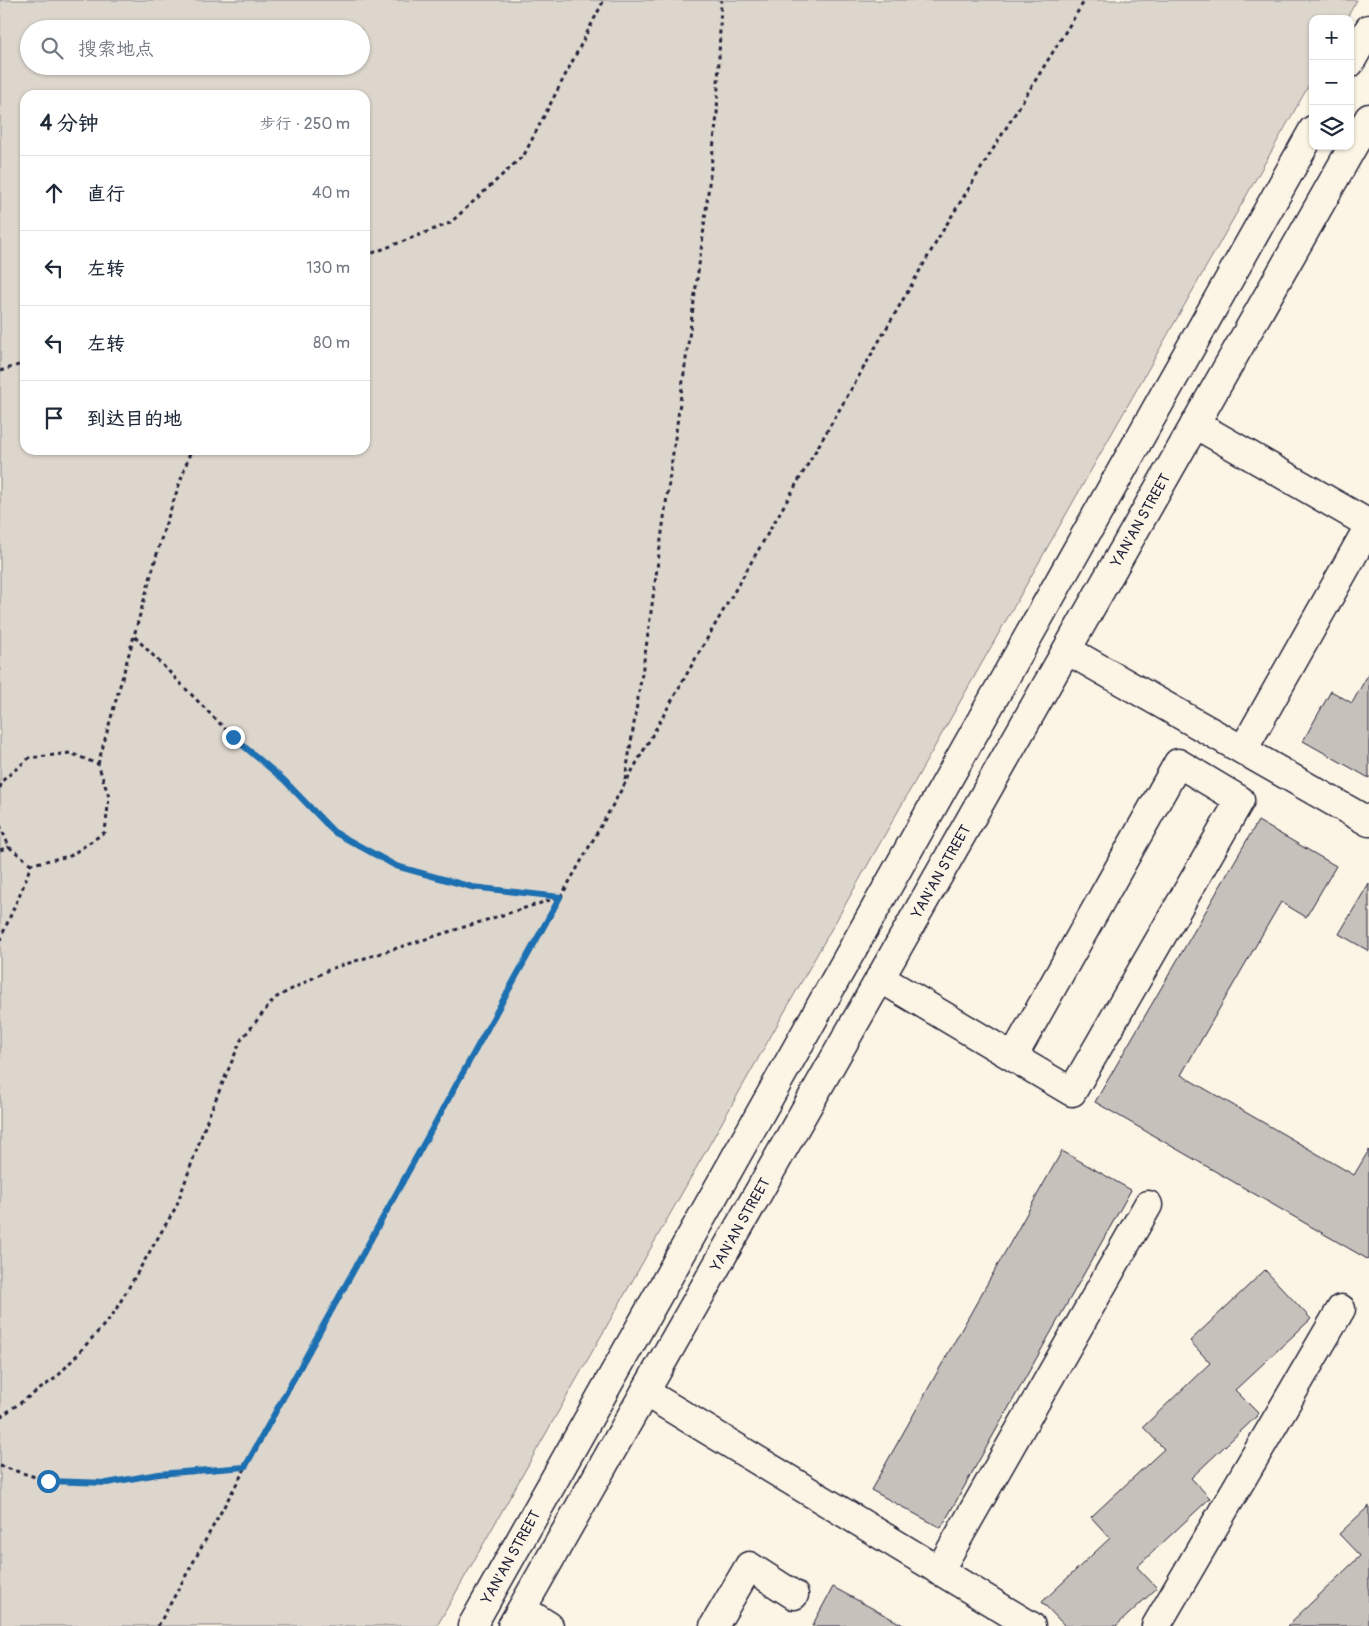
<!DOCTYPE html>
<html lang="zh">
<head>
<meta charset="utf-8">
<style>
	body { margin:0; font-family:Pangolin,"LXGW WenKai TC",sans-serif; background:#f2f2f3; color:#1f2937 }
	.controls { position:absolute; right:15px; top:15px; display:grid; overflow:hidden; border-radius:10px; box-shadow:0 1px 4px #0004 }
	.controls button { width:45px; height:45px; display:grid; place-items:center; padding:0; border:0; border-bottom:1px solid #e0e1e3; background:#fff; color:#1f2937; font:25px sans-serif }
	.stop { position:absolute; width:15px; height:15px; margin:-11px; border:4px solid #1f6fb2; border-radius:50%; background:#fff }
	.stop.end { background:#1f6fb2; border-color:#fff; box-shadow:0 1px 5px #0008 }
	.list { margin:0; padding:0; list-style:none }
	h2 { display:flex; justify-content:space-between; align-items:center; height:65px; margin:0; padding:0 20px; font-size:21px }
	h2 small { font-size:16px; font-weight:400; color:#747a83 }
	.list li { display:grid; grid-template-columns:32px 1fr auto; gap:15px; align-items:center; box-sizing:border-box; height:75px; padding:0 20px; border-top:1px solid #e0e1e3 }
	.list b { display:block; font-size:19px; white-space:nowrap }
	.list em { font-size:16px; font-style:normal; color:#747a83 }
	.icon { flex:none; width:28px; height:28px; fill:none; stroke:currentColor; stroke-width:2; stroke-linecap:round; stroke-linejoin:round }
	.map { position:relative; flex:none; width:1369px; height:1626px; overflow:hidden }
	.search { position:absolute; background:#fff; box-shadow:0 1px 4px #0004; left:20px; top:20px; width:350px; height:55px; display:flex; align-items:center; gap:12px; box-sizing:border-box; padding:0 18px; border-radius:28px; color:#747a83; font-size:19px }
	.panel { position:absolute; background:#fff; box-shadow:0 1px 4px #0004; left:20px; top:90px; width:350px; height:365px; border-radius:15px }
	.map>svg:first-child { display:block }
	.green { fill:#dcd6cc; stroke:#7f7c84; fill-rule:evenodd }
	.building { fill:#c6c1bb; stroke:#22223b }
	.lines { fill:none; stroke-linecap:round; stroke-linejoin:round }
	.minor-casing { stroke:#22223b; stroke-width:31 }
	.major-casing { stroke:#22223b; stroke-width:31 }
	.path { stroke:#22223b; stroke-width:3; stroke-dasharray:4 4; stroke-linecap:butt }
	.minor { stroke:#fcf5e5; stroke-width:28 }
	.major { stroke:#fcf5e5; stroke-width:28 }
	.route { stroke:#1f6fb2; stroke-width:6 }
	.labels { text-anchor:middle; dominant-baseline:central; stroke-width:4.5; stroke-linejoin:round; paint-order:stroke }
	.street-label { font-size:15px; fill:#22223b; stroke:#fcf5e5 }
</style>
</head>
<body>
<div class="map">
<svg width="1369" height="1626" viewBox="0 0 1369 1626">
	<rect width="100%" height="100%" fill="#fcf5e5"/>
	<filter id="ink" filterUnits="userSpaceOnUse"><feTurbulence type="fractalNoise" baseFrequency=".02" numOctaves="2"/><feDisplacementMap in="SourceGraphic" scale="10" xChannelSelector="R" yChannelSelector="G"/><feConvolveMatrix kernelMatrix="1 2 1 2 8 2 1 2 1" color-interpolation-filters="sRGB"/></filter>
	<g filter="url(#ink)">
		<path class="green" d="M 0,0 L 1357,0 L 1346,19 L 1313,19 L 1313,78 L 437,1626 L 0,1626 ZM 29,29 L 361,29 L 361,66 L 29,66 ZM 25,95 L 365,95 L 365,450 L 25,450 Z"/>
		<g class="building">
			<polygon points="1369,673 1369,778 1303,741 1331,691 1352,703"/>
			<polygon points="1258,821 1336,866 1306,917 1281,902 1181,1075 1354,1175 1369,1150 1369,1260 1095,1102"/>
			<polygon points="1369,883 1369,951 1339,934"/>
			<polygon points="1062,1151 1131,1190 941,1528 871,1490"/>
			<polygon points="1265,1270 1311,1319 1235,1390 1259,1414 1191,1478 1210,1498 1137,1567 1157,1588 1116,1626 1065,1626 1042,1602 1110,1538 1091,1517 1164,1449 1143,1427 1210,1363 1190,1341"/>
			<polygon points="1369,1506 1369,1626 1287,1626 1360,1556 1339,1534"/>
			<polygon points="833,1587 905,1626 812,1626"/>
		</g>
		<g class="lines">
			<g class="minor-casing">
				<g id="minor">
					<polyline points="1195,424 1369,524"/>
					<polyline points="1067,650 1369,822"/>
					<polyline points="1243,750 1369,526"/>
					<polyline points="880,978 1072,1092 1240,800 1178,763 1013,1057"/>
					<polyline points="645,1392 1031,1626"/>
					<polyline points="939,1571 1148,1205"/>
					<polyline points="522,1609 549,1626"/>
					<polyline points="714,1626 749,1566 794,1595"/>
					<polyline points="1156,1626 1341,1309"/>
				</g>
			</g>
			<g class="major-casing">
				<g id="major">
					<polyline points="1350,63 1369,29"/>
					<path id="s1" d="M 472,1626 L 1313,130"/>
					<path id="s2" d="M 512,1626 L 1369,118"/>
				</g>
			</g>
			<g class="path">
				<polyline points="365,256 450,223 524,155 604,0"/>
				<polyline points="0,371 25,363"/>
				<polyline points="98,764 164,529 191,450"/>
				<polyline points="625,780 646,648 703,236 717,115 721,0"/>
				<polyline points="0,788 2,781 29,758 70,753 98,764 109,797 105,832 70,856 31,864"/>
				<polyline points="0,825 9,847 31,864"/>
				<polyline points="0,850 9,847"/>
				<polyline points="0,940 25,882 31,864"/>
				<polyline points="0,1417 57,1377 112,1316 176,1207 209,1115 241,1040 275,998 330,969 560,897 472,887 396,866 334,832 284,780 233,737 134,636"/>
				<polyline points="0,1466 48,1481 107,1483 157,1475 245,1467"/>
				<polyline points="158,1626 541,932 693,663 945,227 1085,0"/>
			</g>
			<use href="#minor" class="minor"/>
			<use href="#major" class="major"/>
		</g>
	</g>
	<g class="lines" filter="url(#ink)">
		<polyline class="route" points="48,1481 107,1483 158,1474 245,1467 560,897 472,887 396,866 334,832 284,780 233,737"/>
	</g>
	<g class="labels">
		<g class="street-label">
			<text stroke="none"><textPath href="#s2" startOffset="1272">YAN'AN STREET</textPath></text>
			<text stroke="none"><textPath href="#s2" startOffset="868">YAN'AN STREET</textPath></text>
			<text stroke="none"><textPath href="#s2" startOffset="462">YAN'AN STREET</textPath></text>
			<text stroke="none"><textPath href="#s1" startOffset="79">YAN'AN STREET</textPath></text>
		</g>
	</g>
</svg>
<div class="controls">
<button>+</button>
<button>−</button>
<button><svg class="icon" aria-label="layers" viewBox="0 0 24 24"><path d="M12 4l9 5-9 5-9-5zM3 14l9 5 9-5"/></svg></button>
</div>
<div class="stop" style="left:48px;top:1481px"></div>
<div class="stop end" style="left:233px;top:737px"></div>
<div class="search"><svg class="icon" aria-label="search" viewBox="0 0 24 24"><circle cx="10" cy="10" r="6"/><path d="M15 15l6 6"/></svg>搜索地点</div>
<section class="panel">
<h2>4 分钟<small>步行 · 250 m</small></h2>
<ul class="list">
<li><svg class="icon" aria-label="ahead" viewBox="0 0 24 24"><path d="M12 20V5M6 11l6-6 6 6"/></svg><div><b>直行</b></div><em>40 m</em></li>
<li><svg class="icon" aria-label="left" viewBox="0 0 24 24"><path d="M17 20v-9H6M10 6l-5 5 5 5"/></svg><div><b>左转</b></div><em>130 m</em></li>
<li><svg class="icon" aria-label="left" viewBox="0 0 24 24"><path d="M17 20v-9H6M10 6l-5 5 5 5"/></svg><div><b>左转</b></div><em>80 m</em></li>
<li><svg class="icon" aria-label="arrive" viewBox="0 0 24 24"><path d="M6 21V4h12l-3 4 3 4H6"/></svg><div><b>到达目的地</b></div></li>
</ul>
</section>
</div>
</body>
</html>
